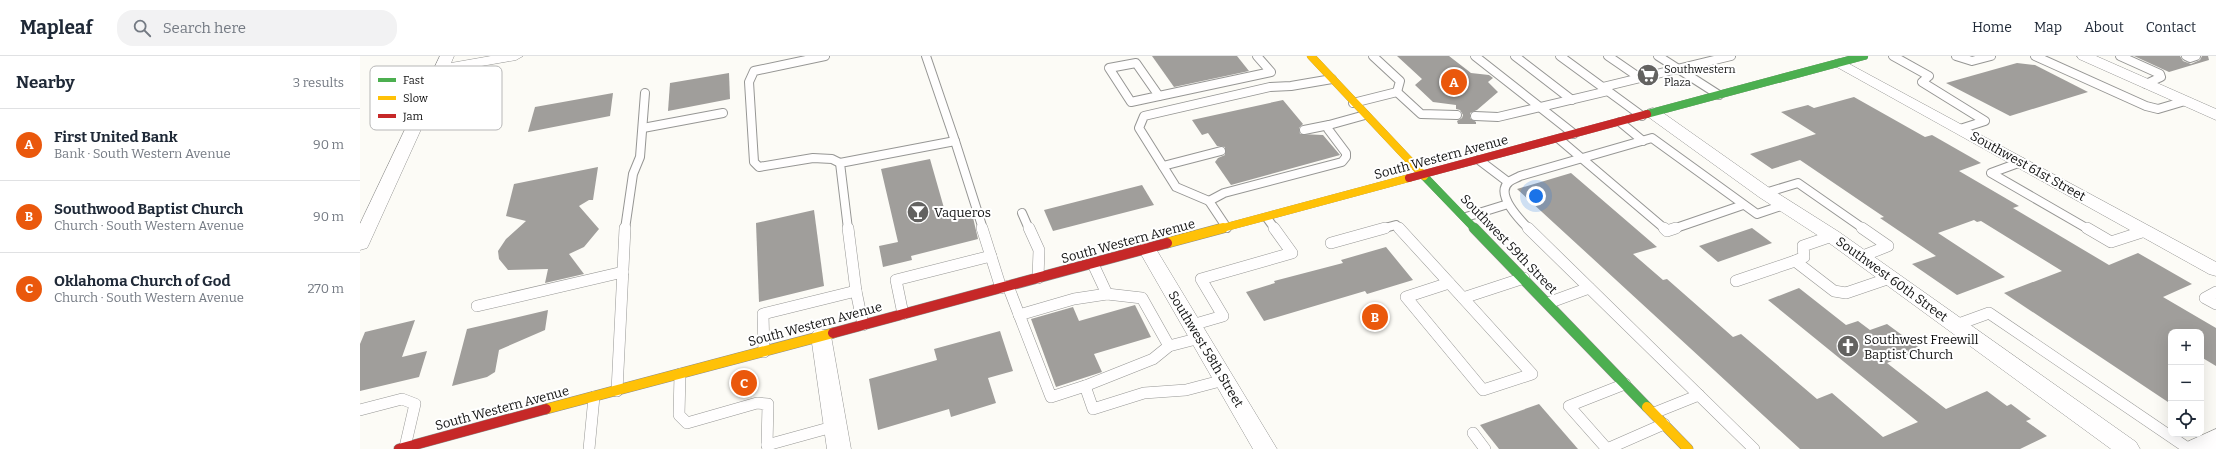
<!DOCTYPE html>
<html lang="en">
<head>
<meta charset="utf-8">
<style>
	body { margin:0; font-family:Bitter,serif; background:#f2f2f3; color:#1f2937 }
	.controls { position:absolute; right:12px; bottom:12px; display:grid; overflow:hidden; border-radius:8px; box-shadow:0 4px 16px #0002 }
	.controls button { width:36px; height:36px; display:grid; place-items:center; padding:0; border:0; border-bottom:1px solid #e0e1e3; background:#fff; color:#1f2937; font:20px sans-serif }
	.you { position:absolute; left:1176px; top:140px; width:14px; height:14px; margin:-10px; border:3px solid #fff; border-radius:50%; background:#1a73e8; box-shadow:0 0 0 6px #1a73e833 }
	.badge { display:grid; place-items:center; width:26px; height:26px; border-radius:50%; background:#ea580c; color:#fff; font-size:13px; font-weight:700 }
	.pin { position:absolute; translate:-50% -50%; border:2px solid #fff; box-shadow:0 1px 4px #0006 }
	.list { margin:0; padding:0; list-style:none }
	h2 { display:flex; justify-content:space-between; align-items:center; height:52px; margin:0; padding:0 16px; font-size:17px }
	h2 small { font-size:13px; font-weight:400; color:#747a83 }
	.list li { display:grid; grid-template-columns:26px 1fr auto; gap:12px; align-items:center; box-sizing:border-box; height:72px; padding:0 16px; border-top:1px solid #e0e1e3 }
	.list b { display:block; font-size:15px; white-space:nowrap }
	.list p { margin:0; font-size:13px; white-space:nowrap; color:#747a83 }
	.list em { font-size:13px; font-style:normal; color:#747a83 }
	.icon { flex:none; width:22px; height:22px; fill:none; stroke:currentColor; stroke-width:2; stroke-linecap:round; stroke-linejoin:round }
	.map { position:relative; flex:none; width:1856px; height:393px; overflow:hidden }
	header { display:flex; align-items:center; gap:24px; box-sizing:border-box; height:56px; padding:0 20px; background:#fff; border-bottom:1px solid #e0e1e3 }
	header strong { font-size:19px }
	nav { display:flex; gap:22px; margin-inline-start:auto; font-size:14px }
	.search { width:280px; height:36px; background:#f2f2f3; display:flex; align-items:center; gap:10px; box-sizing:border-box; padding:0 14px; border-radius:16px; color:#747a83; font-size:15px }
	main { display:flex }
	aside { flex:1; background:#fff }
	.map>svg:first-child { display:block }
	.building { fill:#a09e9b }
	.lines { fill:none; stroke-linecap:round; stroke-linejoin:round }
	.lane-far1-casing { stroke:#969694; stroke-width:10 }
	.lane-casing { stroke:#969694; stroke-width:12 }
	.street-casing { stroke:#969694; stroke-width:1 }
	.fast-far1-casing { stroke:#8d8c8a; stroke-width:8 }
	.fast-casing { stroke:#8d8c8a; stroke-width:11 }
	.slow-far1-casing { stroke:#8d8c8a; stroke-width:8 }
	.slow-casing { stroke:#8d8c8a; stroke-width:11 }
	.jam-far1-casing { stroke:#8d8c8a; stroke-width:8 }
	.jam-casing { stroke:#8d8c8a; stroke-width:11 }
	.lane-far1 { stroke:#fffefe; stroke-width:8 }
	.lane { stroke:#fffefe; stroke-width:11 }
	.street { fill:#fffefe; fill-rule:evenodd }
	.fast-far1 { stroke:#4caf50; stroke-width:8 }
	.fast { stroke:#4caf50; stroke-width:10 }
	.slow-far1 { stroke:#ffc107; stroke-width:8 }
	.slow { stroke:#ffc107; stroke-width:10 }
	.jam-far1 { stroke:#c62828; stroke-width:8 }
	.jam { stroke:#c62828; stroke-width:10 }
	.labels { text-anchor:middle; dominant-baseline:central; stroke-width:4; stroke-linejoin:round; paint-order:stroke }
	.far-poi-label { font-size:11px; fill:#101010; stroke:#fff; text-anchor:start }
	.street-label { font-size:13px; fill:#101010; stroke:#fff }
	.poi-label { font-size:13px; fill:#101010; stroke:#fff; text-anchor:start }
	.key { fill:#fff; stroke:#b7b7b7; stroke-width:1 }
	.key-label { font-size:11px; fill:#101010 }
</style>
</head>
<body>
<header>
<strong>Mapleaf</strong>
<div class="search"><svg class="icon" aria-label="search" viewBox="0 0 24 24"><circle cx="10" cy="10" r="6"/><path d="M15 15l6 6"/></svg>Search here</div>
<nav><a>Home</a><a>Map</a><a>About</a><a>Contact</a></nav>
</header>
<main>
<aside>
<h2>Nearby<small>3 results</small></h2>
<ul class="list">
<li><span class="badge">A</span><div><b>First United Bank</b><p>Bank · South Western Avenue</p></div><em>90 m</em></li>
<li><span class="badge">B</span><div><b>Southwood Baptist Church</b><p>Church · South Western Avenue</p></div><em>90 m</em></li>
<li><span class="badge">C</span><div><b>Oklahoma Church of God</b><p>Church · South Western Avenue</p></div><em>270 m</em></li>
</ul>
</aside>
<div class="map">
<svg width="1856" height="393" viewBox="0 0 1856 393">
	<rect width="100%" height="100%" fill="#fcfbf6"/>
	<g class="building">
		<polygon points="792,0 877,0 889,15 814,31"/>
		<polygon points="1037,0 1089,0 1111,17 1129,19 1133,22 1128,26 1138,36 1117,54 1110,57 1110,62 1116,66 1116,68 1098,68 1097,65 1102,62 1103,59 1100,54 1096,53 1096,49 1073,46 1055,29 1062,23"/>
		<polygon points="1774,0 1820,0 1823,5 1831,8 1840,4 1842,0 1848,0 1849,4 1809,16"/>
		<polygon points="1657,7 1675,9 1728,36 1650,60 1586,27"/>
		<polygon points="369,17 370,43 308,55 310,27"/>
		<polygon points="253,37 250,60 168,76 175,51"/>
		<polygon points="1494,41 1565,81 1572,79 1621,107 1599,115 1659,150 1653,152 1749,209 1778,197 1832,228 1803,241 1856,272 1856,310 1841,301 1841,276 1811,276 1811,348 1644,237 1702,215 1621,165 1617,166 1614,164 1578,177 1645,221 1597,239 1552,208 1576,200 1520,162 1524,161 1440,104 1412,113 1390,98 1456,78 1421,56 1448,49 1454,52"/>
		<polygon points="923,44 943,68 939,72 940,78 963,79 980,99 871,129 855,106 858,102 865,99 865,91 857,90 848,77 842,79 832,64"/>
		<polygon points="570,103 586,159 611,153 618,183 551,200 552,204 523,211 519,190 538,186 521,113"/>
		<polygon points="238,111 233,144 229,144 219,150 239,173 224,191 209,198 224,218 185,227 188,213 148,214 139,203 138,195 146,183 166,165 146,160 154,128"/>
		<polygon points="1211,117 1297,191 1273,198 1303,224 1307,223 1373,281 1381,278 1457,343 1472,337 1523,381 1558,366 1408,244 1439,232 1486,269 1498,265 1510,274 1527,268 1561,293 1527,307 1586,353 1627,335 1647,350 1651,348 1671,363 1666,365 1687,380 1660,393 1440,393 1157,133"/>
		<polygon points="782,129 794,149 693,175 684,154"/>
		<polygon points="454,154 464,230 399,246 396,167"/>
		<polygon points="1392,172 1412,187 1358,206 1339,190"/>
		<polygon points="1026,191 1053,224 1007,238 1005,235 904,265 886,236 915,227 914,225 983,207 981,204"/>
		<polygon points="775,249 791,281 734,298 742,316 696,331 671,263 713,251 719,265"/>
		<polygon points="188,254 185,274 139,294 135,316 127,321 92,330 107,273"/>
		<polygon points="55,264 42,301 67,295 59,321 0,335 0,288 5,276"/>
		<polygon points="640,275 653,315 628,322 636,347 591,361 589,353 518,374 509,323 577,304 574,293"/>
		<polygon points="1179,348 1218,393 1139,393 1120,369"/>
	</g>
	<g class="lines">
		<g class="lane-far1-casing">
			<g id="lane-far1">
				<polyline points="465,0 394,15 389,26 394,106 399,111 453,102 472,103 480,107"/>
				<polyline points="566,0 595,85"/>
				<polyline points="1013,0 1040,25 1037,36"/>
				<polyline points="1115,0 1214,78"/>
				<polyline points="1155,0 1212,44"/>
				<polyline points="1200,0 1282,60"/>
				<polyline points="1248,0 1280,22"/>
				<polyline points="1298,0 1359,39"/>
				<polyline points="1533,0 1569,20 1562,26 1625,65 1600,73"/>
				<polyline points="1596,0 1612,5 1631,0"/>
				<polyline points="1675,0 1786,50 1798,53 1825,45"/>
				<polyline points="1760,0 1800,18 1801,21 1786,28"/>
				<polyline points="1826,0 1830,2 1836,0"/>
				<polygon points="776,7 799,40 771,46 749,12"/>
				<polyline points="1243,31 1371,0"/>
				<polyline points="1037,36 1061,58 1097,59"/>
				<polyline points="799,40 911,16 897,0"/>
				<polyline points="993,47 1037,36"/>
				<polyline points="1115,60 1138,61 1248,35"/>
				<polyline points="1260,66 1283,85"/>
				<polyline points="283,72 363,57"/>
				<polyline points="944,74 969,69"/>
				<polyline points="1199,83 1305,173"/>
				<polyline points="1119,104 1148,126"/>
				<polyline points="1661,106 1631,117 1728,173"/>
				<polyline points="803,110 861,95"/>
				<polyline points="1405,137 1438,127 1504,173"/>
				<polyline points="849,145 864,137 982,106 986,101 986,97 968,73 969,69 1005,59"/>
				<polyline points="662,157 669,173"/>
				<polyline points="1106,161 1148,148"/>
				<polyline points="907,162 915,173"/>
				<polyline points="867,172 849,145 816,131 779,72 784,60 910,31 931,30 972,23"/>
				<polyline points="265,173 273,118 280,101 285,37"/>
				<polyline points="488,173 480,107 595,85 623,173"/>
				<polyline points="1021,173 1036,169 1040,173"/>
				<path d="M 1169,173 C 1161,165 1134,138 1149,126 C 1152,123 1157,122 1160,120 L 1292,82 L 1397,158 L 1424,149"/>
				<polyline points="1313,173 1383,149"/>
			</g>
		</g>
		<g class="lane-casing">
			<g id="lane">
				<polyline points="488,172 496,235"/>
				<polyline points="622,172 641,232"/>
				<polyline points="669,172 679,194 678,222"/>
				<polyline points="1039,172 1103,242"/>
				<polyline points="1168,172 1394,393"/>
				<polyline points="1304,172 1307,175 1316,172"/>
				<polyline points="1727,172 1751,186 1785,175"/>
				<polyline points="971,187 1025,172"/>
				<polyline points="1500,201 1528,190 1502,172"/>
				<polyline points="1435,205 1444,201 1443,190 1472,180"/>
				<polyline points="733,208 747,238"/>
				<polyline points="1376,225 1435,205 1474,235 1486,237 1530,222"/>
				<polyline points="1089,227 1046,241 1123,334 1172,318 1103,242 1164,222"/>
				<polyline points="648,230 691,341 725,330 733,353 784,337 826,334 864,324"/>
				<polyline points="1856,236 1845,242 1856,248"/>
				<polyline points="1188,247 1229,232"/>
				<polyline points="117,250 263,216"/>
				<polyline points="543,258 536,224 631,200"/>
				<polyline points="659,259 714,243 747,238 782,242 809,290"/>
				<polyline points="832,269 863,260 841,223 932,197 914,172"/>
				<polyline points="1596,269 1629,257 1829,393"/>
				<polyline points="404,296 403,258 496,235 503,269"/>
				<polyline points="320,318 319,359 327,367 397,347 408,348 407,389"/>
				<polyline points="1265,328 1209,350 1247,393 1304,368"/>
				<polyline points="725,330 793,303 809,290 840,282"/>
				<polyline points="257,335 265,172"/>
				<polyline points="0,354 42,343 55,348 45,391"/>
				<polyline points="1294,357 1339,339"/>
				<polyline points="1113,377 1125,393"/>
				<polyline points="229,393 234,341"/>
				<polyline points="408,393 407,389 476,370"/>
			</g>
		</g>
		<g class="street-casing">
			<g id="street">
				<polygon points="80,0 94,0 91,7 131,0 163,0 156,4 87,16 9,188 7,192 0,194 0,168"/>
				<polygon points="1717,0 1736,0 1856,53 1856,64 1719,3"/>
				<polygon points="1480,3 1856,206 1856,220 1849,218 1475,10 1473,7 1475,4"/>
				<polygon points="1293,52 1299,54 1411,133 1479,176 1776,386 1780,393 1751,393 1465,184 1399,141 1287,60 1285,57 1287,54"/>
				<polygon points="787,187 794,189 796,193 917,393 893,393 778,193 780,189"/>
				<polygon points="461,273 468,275 471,280 491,393 467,393 451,280 454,275"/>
				<polygon points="1856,373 1856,393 1823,393 1827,386"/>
			</g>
		</g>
		<g class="fast-far1-casing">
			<g id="fast-far1">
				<polyline points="1287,58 1504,0"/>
				<polyline points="1064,120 1115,173"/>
			</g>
		</g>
		<g class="fast-casing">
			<polyline id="fast" points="1114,172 1287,351"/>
		</g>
		<g class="slow-far1-casing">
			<g id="slow-far1">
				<polyline points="951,0 1064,120"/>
				<polyline points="859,173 1049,122"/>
			</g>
		</g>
		<g class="slow-casing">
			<g id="slow">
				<polyline points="807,187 863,172"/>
				<polyline points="1287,351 1328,393"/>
				<polyline points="186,353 473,277"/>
			</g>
		</g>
		<g class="jam-far1-casing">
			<polyline id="jam-far1" points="1049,122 1287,58"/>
		</g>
		<g class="jam-casing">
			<g id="jam">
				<polyline points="473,277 807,187"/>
				<polyline points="39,393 186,353"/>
			</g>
		</g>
		<use href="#lane-far1" class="lane-far1"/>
		<use href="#lane" class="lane"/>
		<use href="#street" class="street"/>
		<use href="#fast-far1" class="fast-far1"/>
		<use href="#fast" class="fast"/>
		<use href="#slow-far1" class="slow-far1"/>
		<use href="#slow" class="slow"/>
		<use href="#jam-far1" class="jam-far1"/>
		<use href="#jam" class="jam"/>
	</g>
	<defs>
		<g id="supermarket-disc" transform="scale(1.15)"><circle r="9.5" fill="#636260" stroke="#fff"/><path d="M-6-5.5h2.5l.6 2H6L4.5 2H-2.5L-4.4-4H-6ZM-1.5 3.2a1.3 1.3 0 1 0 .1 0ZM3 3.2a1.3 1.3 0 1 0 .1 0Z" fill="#fff"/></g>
		<g id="bar-disc" transform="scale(1.15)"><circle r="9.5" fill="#636260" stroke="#fff"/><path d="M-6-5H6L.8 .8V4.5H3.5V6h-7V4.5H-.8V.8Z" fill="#fff"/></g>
		<g id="church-disc" transform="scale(1.15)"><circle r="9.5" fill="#636260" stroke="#fff"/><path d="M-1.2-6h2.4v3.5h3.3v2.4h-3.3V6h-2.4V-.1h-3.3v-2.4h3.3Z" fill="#fff"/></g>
	</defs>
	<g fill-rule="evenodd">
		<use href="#supermarket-disc" x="1288" y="19"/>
		<use href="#bar-disc" x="558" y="156"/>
		<use href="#church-disc" x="1488" y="290"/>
	</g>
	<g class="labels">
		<g class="far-poi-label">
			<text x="1304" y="13">Southwestern<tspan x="1304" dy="13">Plaza</tspan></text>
		</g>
		<g class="street-label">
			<text transform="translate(1081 101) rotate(-15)">South Western Avenue</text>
			<text transform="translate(1668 110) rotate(29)">Southwest 61st Street</text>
			<text transform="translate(768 185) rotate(-15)">South Western Avenue</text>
			<text transform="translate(1149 188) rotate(46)">Southwest 59th Street</text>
			<text transform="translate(1532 223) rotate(36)">Southwest 60th Street</text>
			<text transform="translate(455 268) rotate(-15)">South Western Avenue</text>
			<text transform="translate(846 293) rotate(59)">Southwest 58th Street</text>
			<text transform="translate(142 352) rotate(-15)">South Western Avenue</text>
		</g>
		<g class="poi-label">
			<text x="574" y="156">Vaqueros</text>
			<text x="1504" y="283">Southwest Freewill<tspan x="1504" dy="15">Baptist Church</tspan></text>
		</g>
	</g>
	<rect x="10" y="10" width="132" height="64" rx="6" class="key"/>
	<rect x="18" y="22" width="18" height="4" fill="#4caf50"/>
	<rect x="18" y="40" width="18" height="4" fill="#ffc107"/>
	<rect x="18" y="58" width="18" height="4" fill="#c62828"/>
	<g class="key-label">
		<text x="43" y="28">Fast</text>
		<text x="43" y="46">Slow</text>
		<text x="43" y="64">Jam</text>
	</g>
</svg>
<div class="controls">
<button>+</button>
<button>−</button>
<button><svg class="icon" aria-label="locate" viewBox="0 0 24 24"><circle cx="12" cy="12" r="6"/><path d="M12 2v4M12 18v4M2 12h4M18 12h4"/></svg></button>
</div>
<div class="you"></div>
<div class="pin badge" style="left:1094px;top:26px">A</div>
<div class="pin badge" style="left:1015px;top:261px">B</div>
<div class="pin badge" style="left:384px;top:327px">C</div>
</div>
</main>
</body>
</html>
